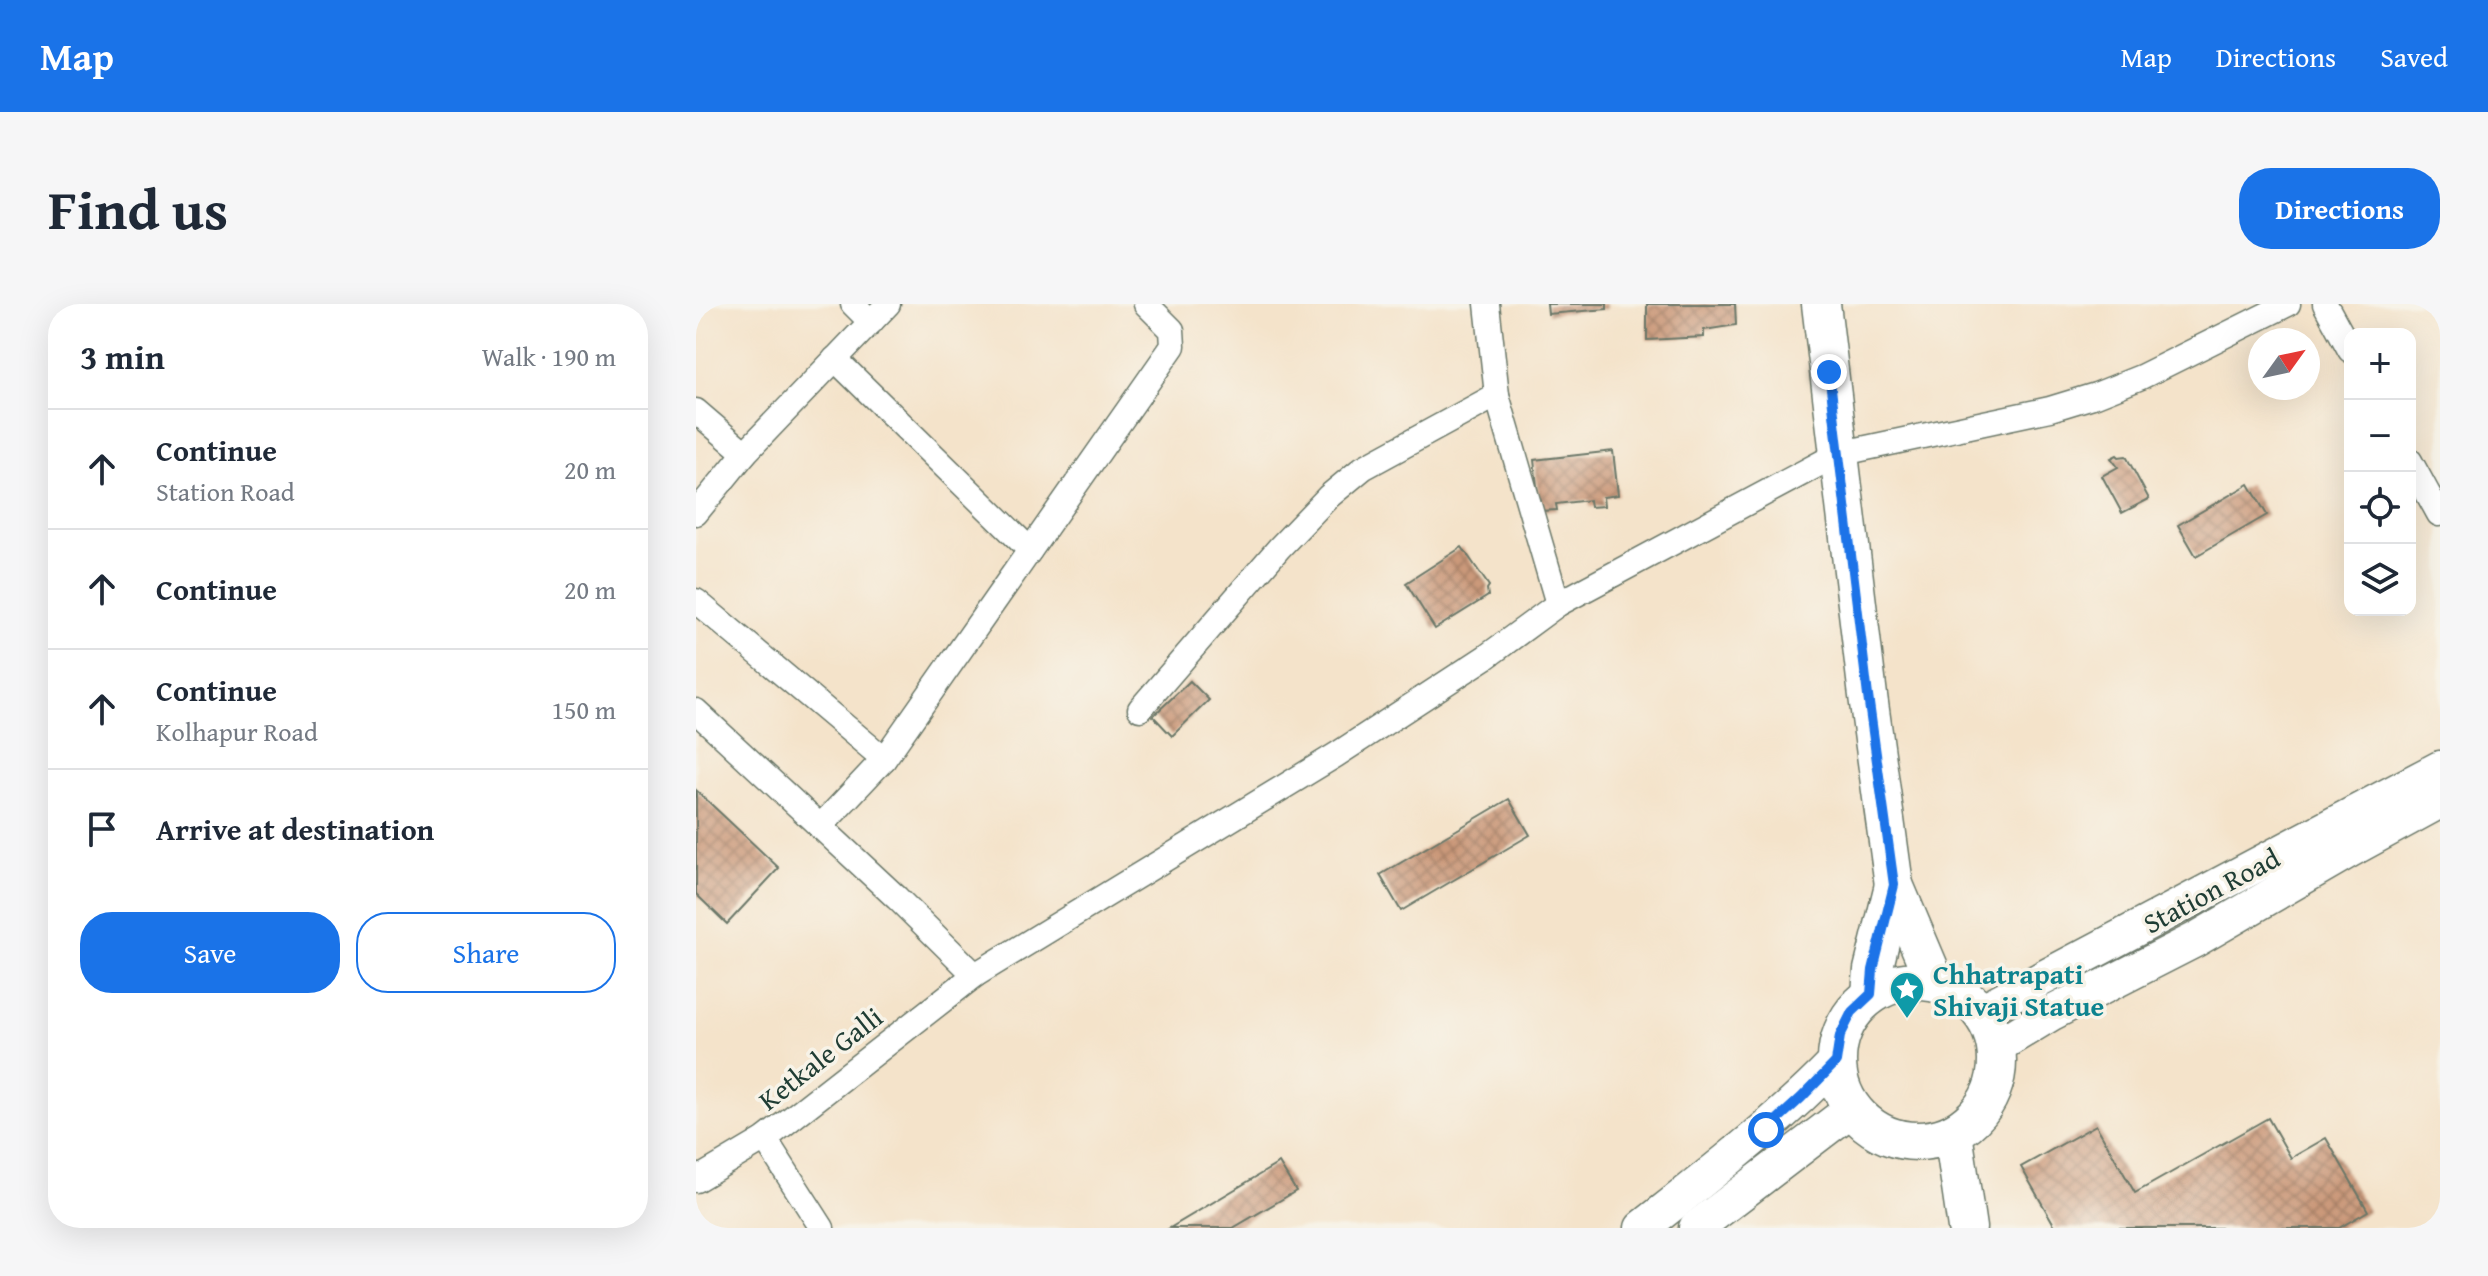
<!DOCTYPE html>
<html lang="en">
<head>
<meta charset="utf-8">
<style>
	body { margin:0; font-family:"Gentium Book Plus",serif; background:#f6f6f7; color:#1f2937 }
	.controls { position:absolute; right:24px; top:24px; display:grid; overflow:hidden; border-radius:16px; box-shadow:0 8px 32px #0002 }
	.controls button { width:72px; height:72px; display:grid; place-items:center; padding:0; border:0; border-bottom:2px solid #e0e1e3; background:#fff; color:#1f2937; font:40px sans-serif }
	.compass { position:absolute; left:1552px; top:24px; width:72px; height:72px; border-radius:50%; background:#fff; box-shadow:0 8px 32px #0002; rotate:57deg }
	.stop { position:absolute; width:24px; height:24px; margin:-18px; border:6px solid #1a73e8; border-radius:50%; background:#fff }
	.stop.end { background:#1a73e8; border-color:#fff; box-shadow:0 2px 8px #0008 }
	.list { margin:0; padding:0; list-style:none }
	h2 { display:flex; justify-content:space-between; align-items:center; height:104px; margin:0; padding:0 32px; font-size:34px }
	h2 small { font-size:26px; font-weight:400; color:#747a83 }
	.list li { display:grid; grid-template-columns:52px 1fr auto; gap:24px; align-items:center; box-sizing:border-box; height:120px; padding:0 32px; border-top:2px solid #e0e1e3 }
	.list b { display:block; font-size:30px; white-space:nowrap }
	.list p { margin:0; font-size:26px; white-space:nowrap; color:#747a83 }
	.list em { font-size:26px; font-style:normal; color:#747a83 }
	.actions { display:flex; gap:16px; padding:24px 32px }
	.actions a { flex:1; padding:18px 0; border:2px solid #1a73e8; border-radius:32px; text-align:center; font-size:28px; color:#1a73e8 }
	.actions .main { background:#1a73e8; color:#fff }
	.icon { flex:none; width:44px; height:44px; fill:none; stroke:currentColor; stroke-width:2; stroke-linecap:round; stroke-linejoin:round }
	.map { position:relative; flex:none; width:1744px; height:924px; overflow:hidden; border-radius:32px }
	header { display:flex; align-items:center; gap:48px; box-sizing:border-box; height:112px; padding:0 40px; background:#1a73e8; color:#fff }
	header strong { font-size:38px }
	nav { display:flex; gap:44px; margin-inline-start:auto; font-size:28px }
	.intro { display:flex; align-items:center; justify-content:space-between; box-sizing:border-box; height:192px; padding:0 48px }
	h1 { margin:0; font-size:56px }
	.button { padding:20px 36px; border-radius:32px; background:#1a73e8; color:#fff; font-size:28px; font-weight:700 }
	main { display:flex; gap:48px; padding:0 48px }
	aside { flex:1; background:#fff; border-radius:32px; box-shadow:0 8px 32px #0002 }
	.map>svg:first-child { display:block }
	.building { fill:url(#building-cross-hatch) }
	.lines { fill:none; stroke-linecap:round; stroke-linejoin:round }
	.street-casing { stroke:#6a7768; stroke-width:27 }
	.secondary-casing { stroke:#6a7768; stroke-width:37 }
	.primary-casing { stroke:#6a7768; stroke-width:41 }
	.street { stroke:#fff; stroke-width:24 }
	.secondary { stroke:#fff; stroke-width:34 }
	.primary { stroke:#fff; stroke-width:38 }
	.route { stroke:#1a73e8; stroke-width:10 }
	.labels { text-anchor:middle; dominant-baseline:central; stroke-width:7; stroke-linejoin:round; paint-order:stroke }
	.street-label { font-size:28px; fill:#1f3d34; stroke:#f7f3e8 }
	.culture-label { font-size:28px; font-weight:bold; fill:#0d838f; stroke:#f7f3e8; text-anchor:start }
</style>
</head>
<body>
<header>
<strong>Map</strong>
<nav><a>Map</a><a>Directions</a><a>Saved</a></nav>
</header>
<div class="intro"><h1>Find us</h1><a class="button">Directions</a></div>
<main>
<aside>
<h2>3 min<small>Walk · 190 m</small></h2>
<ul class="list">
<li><svg class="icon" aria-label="ahead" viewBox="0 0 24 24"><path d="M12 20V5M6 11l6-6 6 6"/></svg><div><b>Continue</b><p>Station Road</p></div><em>20 m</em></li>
<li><svg class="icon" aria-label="ahead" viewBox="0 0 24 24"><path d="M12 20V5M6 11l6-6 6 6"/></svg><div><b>Continue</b></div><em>20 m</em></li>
<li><svg class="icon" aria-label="ahead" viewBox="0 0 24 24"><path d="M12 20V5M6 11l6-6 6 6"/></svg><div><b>Continue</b><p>Kolhapur Road</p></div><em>150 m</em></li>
<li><svg class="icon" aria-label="arrive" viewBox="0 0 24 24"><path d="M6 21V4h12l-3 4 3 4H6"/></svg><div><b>Arrive at destination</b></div></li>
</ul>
<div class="actions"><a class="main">Save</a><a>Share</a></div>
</aside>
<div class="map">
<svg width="1744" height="924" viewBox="0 0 1744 924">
	<defs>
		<pattern id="building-cross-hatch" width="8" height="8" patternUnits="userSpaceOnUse" patternTransform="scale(2)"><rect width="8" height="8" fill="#cb997a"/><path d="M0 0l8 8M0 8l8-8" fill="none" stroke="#a47e65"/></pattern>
	</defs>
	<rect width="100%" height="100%" fill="#f7f3e8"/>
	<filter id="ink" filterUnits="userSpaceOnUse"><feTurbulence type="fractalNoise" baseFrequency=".0125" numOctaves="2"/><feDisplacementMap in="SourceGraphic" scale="16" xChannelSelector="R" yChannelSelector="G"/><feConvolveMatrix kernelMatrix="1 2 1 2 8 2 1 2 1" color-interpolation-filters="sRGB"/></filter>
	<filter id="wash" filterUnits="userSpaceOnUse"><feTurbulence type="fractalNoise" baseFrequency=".006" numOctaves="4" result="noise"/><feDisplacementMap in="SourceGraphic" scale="32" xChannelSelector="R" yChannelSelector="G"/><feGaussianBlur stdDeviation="1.8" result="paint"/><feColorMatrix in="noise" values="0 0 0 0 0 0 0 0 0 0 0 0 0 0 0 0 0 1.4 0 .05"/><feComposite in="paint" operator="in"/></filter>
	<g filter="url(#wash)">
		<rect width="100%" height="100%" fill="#f4e3ca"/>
		<g id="blocks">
			<g class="building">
				<polygon points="851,0 911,0 911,5 852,10"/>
				<polygon points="951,0 1039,0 1040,21 1008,26 1008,33 951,36"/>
				<polygon points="917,147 922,191 907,193 908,202 894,203 893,196 860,200 861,206 844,207 838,156"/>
				<polygon points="1421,151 1423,153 1430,152 1453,195 1426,209 1406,172 1422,163 1415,154"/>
				<polygon points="1553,180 1571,211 1500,252 1482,221"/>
				<polygon points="766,243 793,282 791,285 792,292 739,325 710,279"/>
				<polygon points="494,377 513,396 476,432 457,412"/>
				<polygon points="0,486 83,564 31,620 0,590"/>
				<polygon points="813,495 834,531 705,607 684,571"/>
				<polygon points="1572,814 1595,854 1630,834 1672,907 1643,924 1360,924 1325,863 1400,821 1439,889"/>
				<polygon points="583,859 600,887 537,924 474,924"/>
			</g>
		</g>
	</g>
	<g filter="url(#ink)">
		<use href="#blocks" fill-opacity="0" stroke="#6a7768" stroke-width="2"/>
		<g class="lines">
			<g class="street-casing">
				<g id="street">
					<polyline points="157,0 175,18"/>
					<polyline points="791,0 801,91 862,300"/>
					<polyline points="1629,0 1654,46"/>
					<polyline points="139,55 334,246"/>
					<polyline points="0,107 49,149"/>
					<polyline points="1714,157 1743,210"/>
					<polyline points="0,209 49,149 192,0"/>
					<polyline points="0,297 188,455"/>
					<polyline points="444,405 583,244 632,193 667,164 801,91"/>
					<polyline points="0,407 201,594 279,671 640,451 790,353 862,300 1142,150 1354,105 1400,91 1445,73 1592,0"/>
					<polyline points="124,523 188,455 477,42 476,26 450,0"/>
					<polyline points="69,835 126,924"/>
					<polyline points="0,876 69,835 279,671"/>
				</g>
			</g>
			<g class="secondary-casing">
				<g id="secondary">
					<polyline points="1285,707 1744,464"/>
					<polyline points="1300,743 1356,709 1499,636 1654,546 1744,497"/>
					<path d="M 946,924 C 1013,871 1080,820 1140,758"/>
					<polyline points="1000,924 1157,804"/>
				</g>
			</g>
			<g class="primary-casing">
				<g id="primary">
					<polyline points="1125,0 1172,392 1198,581 1239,678"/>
					<circle cx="1221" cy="757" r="80"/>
					<polyline points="1175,690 1177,666 1198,581"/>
					<polyline points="1257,829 1271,924"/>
				</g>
			</g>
			<use href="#street" class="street"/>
			<use href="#secondary" class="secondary"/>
			<use href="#primary" class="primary"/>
		</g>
	</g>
	<g class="lines" filter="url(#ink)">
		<polyline class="route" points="1070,826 1105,794 1140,758 1144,732 1156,708 1175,690 1177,666 1198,581 1172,392 1133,68"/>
	</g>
	<defs>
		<g id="sight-pin" transform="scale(1.8)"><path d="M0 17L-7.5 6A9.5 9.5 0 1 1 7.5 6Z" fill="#0f9aa8" stroke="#f7f3e8"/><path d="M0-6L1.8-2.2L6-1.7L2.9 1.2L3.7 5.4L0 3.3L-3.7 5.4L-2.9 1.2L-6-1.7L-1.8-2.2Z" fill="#fff"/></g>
	</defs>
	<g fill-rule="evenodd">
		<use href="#sight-pin" x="1211" y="685"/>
	</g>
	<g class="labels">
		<g class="street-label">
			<text transform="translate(1515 586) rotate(-28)">Station Road</text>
			<text transform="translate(124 754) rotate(-38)">Ketkale Galli</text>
		</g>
		<g class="culture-label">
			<text x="1237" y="669">Chhatrapati<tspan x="1237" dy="32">Shivaji Statue</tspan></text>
		</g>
	</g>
</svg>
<div class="controls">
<button>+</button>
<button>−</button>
<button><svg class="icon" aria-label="locate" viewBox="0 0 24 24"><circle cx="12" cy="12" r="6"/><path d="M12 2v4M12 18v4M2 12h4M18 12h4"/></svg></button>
<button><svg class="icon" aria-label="layers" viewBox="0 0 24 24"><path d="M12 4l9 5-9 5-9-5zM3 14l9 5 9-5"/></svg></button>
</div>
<svg class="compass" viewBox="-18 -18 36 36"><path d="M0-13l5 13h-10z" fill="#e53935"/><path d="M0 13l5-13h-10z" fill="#747a83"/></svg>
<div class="stop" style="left:1070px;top:826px"></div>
<div class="stop end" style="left:1133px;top:68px"></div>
</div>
</main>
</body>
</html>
